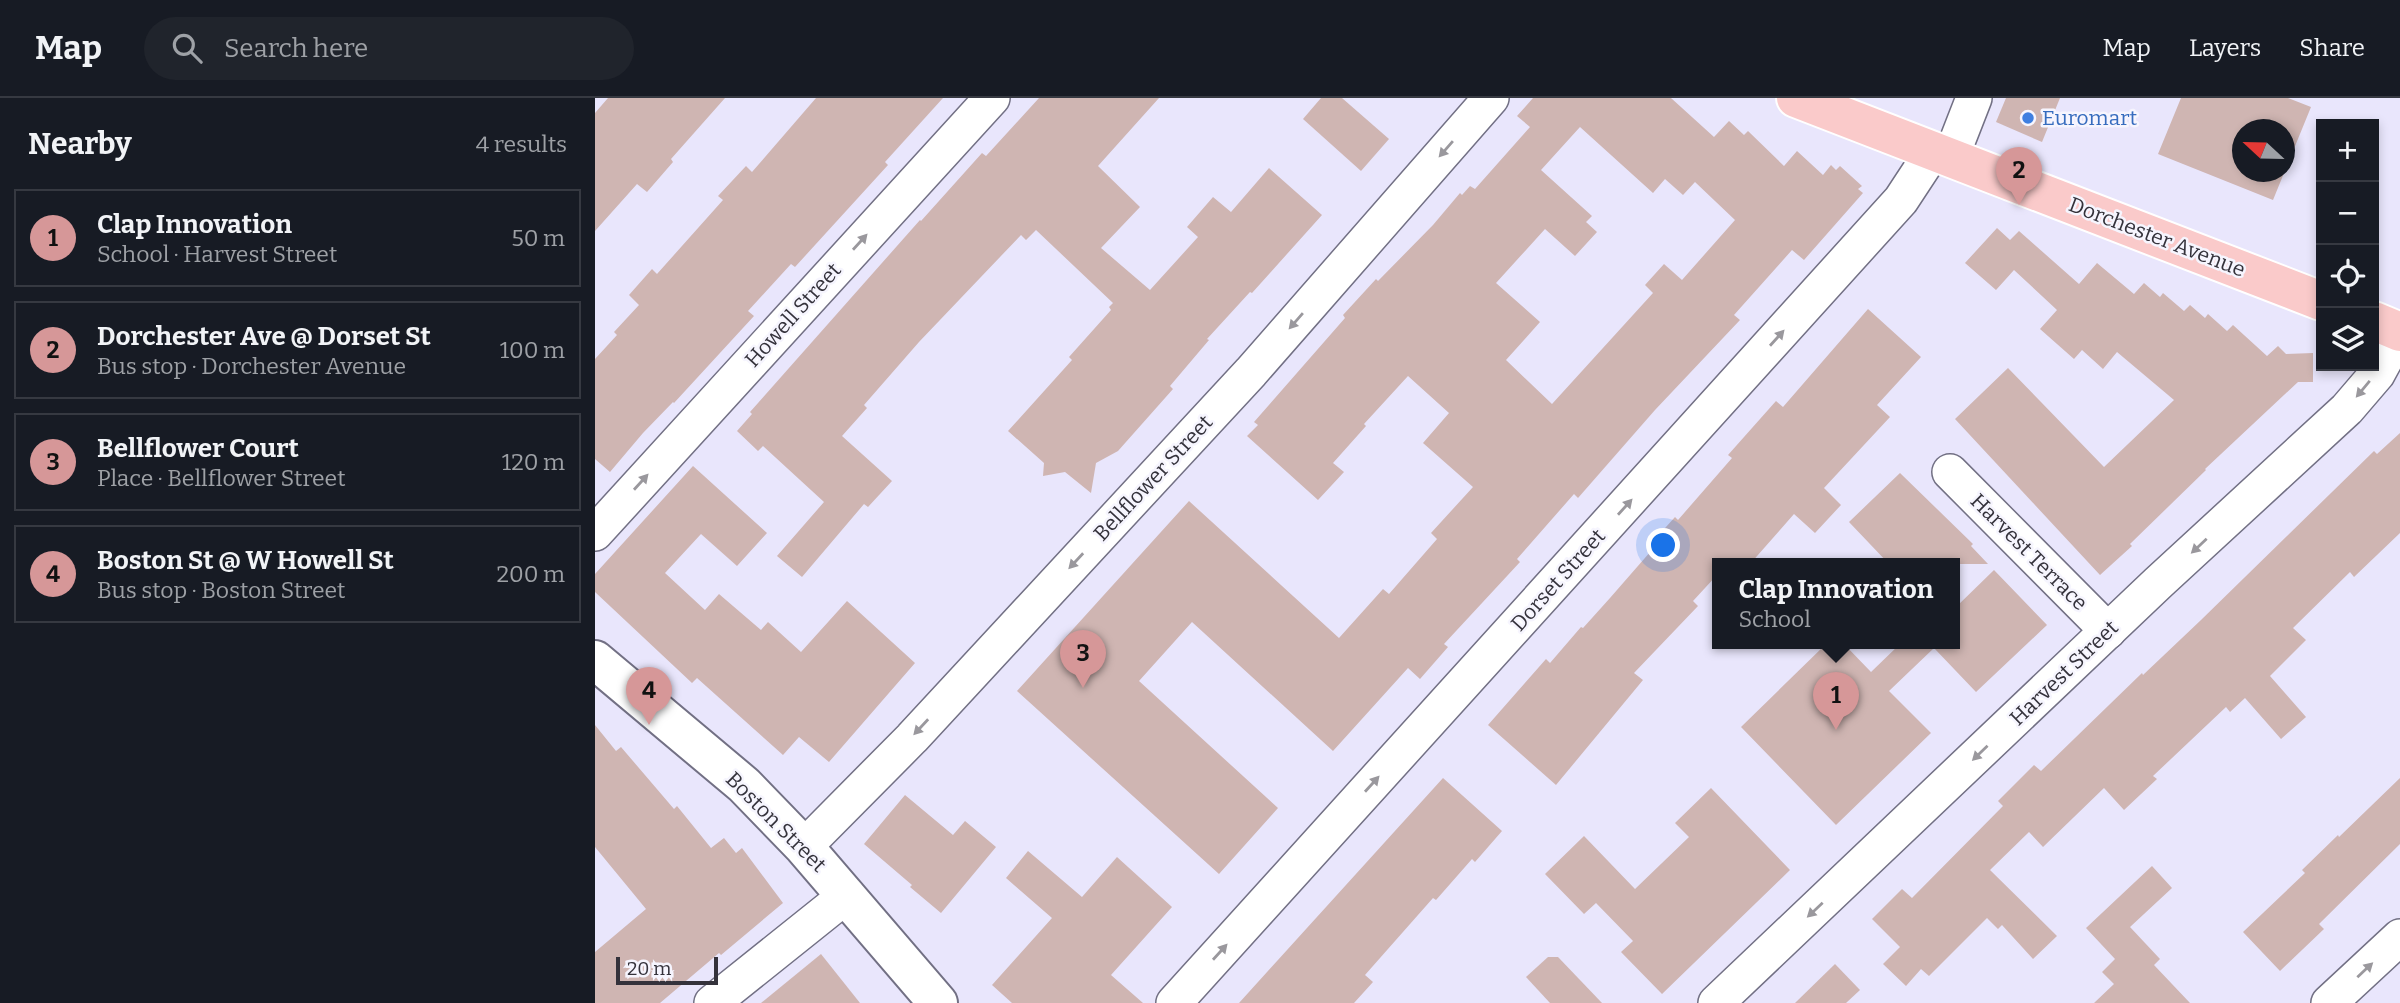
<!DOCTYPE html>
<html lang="en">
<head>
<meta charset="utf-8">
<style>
	body { margin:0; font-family:Bitter,serif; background:#20242c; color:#f1f3f6 }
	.controls { position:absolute; right:21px; top:21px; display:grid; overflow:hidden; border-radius:0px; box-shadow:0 4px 10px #0003 }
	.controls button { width:63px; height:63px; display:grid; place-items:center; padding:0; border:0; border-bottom:2px solid #363941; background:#171b24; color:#f1f3f6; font:35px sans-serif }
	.compass { position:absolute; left:1637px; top:21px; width:63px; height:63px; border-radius:50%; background:#171b24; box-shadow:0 4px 10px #0003; rotate:292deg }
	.scale { position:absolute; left:21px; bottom:18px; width:102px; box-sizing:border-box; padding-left:7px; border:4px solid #34323b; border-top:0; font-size:19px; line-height:24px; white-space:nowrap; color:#34323b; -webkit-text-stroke:5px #f6f5fe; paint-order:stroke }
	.you { position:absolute; left:1069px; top:448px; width:24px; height:24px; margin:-18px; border:5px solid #fff; border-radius:50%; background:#1a73e8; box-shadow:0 0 0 10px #1a73e833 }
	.badge { display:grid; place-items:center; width:46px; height:46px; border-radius:50%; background:#d69798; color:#111; font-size:23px; font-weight:700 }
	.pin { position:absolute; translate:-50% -58px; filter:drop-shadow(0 2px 4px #0008) }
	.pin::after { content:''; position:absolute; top:37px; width:24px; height:21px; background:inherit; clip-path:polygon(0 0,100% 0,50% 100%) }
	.popup { position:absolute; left:1117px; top:460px; width:248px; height:91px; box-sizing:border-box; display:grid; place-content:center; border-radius:0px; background:#171b24; filter:drop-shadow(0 2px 5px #0005); font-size:23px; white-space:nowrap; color:#9ea1a6 }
	.popup b { font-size:26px; color:#f1f3f6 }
	.popup::after { content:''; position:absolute; left:50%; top:100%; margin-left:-14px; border:14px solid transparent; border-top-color:#171b24 }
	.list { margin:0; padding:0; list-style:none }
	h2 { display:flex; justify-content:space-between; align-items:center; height:91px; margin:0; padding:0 28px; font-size:30px }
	h2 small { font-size:23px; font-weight:400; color:#9ea1a6 }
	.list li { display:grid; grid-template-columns:46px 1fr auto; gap:21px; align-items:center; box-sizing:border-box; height:98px; margin:0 14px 14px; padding:0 14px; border:2px solid #363941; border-radius:0px }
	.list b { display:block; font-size:26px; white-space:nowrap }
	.list p { margin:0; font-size:23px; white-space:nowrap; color:#9ea1a6 }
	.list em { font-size:23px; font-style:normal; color:#9ea1a6 }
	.icon { flex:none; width:38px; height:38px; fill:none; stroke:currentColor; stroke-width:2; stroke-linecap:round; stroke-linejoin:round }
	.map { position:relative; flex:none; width:1805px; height:905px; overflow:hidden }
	header { display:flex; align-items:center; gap:42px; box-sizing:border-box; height:98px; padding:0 35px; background:#171b24; border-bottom:2px solid #363941 }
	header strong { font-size:33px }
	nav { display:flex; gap:38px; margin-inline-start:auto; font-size:24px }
	.search { width:490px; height:63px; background:#20242c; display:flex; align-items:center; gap:18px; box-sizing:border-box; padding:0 24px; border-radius:38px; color:#9ea1a6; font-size:26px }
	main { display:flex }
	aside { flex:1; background:#171b24 }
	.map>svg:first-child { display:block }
	.building { fill:#cfb5b2; fill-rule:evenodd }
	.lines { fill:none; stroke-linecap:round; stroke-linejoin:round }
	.minor-casing { stroke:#727084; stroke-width:38 }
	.secondary-casing { stroke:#727084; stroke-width:42 }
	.primary-casing { stroke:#fff; stroke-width:42 }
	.minor { stroke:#fff; stroke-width:35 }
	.secondary { stroke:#fff; stroke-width:38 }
	.primary { stroke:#facaca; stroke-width:38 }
	.oneway { fill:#9a989d }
	.shop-dot { fill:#3f7fe0; stroke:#f6f5fe; stroke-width:2.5 }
	.labels { text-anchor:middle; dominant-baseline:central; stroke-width:5; stroke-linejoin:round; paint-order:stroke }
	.shop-label { font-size:21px; fill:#366cbe; stroke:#f6f5fe; text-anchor:start }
	.street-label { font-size:21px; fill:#34323b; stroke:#f6f5fe }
</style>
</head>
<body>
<header>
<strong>Map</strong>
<div class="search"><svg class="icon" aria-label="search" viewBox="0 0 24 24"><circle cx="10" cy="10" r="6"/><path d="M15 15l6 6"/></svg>Search here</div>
<nav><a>Map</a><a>Layers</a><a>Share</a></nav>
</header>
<main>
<aside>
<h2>Nearby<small>4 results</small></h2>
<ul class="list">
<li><span class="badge">1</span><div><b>Clap Innovation</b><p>School · Harvest Street</p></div><em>50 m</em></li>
<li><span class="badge">2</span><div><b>Dorchester Ave @ Dorset St</b><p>Bus stop · Dorchester Avenue</p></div><em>100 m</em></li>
<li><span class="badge">3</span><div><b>Bellflower Court</b><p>Place · Bellflower Street</p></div><em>120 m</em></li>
<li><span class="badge">4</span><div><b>Boston St @ W Howell St</b><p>Bus stop · Boston Street</p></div><em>200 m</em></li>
</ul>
</aside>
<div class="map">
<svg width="1805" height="905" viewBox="0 0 1805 905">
	<rect width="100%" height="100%" fill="#e9e6fc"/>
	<g class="building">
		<polygon points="13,0 130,0 76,61 78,64 52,94 42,86 0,133 0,15"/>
		<polygon points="221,0 348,0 290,64 293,67 200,169 196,166 153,213 159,218 79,305 78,304 48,335 15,374 0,361 0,261 22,237 19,234 44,207 34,197 57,171 62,176 128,102 123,98 151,68 157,74"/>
		<polygon points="444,0 564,0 503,68 545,109 506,150 555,192 603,139 592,129 618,99 636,114 674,70 727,117 657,195 655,194 612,241 614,242 575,288 578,291 523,353 501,365 496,395 470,374 448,378 449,365 413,333 477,262 474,259 516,212 514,209 518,205 441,132 431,142 426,137 324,244 269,307 272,310 247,338 297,383 273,409 269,406 207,479 182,458 229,404 168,348 163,353 142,333 157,316 155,314 325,122 326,123 387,55 391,58"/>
		<polygon points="726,0 747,0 794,41 766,73 708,21"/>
		<path d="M 938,0 L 1076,0 L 1119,39 L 1134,23 L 1149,37 L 1153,33 L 1189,68 L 1202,53 L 1228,77 L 1236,67 L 1241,72 L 1245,68 L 1267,88 L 1263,91 L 1268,95 L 1209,162 L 1197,152 L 1139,217 L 1145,222 L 1060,312 L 983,400 L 979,396 L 922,461 L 925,464 L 849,546 L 853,549 L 825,581 L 813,570 L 738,653 L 597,524 L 544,583 L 683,710 L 624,776 L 422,593 L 594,403 L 744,540 L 788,491 L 794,496 L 842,441 L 836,435 L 878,389 L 828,345 L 854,315 L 813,278 L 769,326 L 771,328 L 738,365 L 749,374 L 723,402 L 652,338 L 663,327 L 659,324 L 750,220 L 748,217 L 781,181 L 783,183 L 838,127 L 865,95 L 867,97 L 875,88 L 880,91 L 935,29 L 922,18 ZM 985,29 L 1058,95 L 1070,81 L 1088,97 L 1100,84 L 1140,122 L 1087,182 L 1069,166 L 1050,187 L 1058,195 L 957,306 L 911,262 L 945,224 L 901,185 L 950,131 L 980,158 L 1002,134 L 991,124 L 997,118 L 946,72 Z"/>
		<polygon points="1411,0 1465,0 1447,44 1401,24"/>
		<path d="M 1586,0 L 1693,0 L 1716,9 L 1678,102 L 1563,56 ZM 1648,32 L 1690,32 L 1690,74 L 1648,74 Z"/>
		<polygon points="1402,130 1415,142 1424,133 1484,186 1502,165 1539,196 1549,185 1565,199 1568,195 1589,213 1595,207 1610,220 1613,216 1632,233 1638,227 1672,258 1683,248 1691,256 1718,255 1718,284 1703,284 1610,371 1611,372 1535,446 1537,448 1505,477 1360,321 1413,270 1509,369 1579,302 1522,254 1508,271 1487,252 1479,261 1445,231 1462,212 1419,172 1401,192 1370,165"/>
		<polygon points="1273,211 1326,259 1282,307 1295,319 1229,390 1246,407 1220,435 1199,416 1155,466 1122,466 1122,477 1098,503 1103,508 1039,575 1048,582 961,687 893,627 951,561 955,565 986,529 988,530 1015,500 1056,453 1052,450 1080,419 1083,422 1137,360 1133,357 1181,303 1188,309"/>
		<polygon points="1805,335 1805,435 1759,479 1755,474 1698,530 1711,542 1675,578 1711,619 1686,641 1650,600 1635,614 1631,609 1558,678 1562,681 1529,712 1509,690 1448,749 1434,734 1395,772 1462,838 1438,861 1407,827 1403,831 1392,820 1334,878 1326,871 1311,888 1288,866 1305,849 1277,821 1307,791 1317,800 1408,708 1403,703 1439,667 1446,673 1547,575 1548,577 1606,522 1779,353 1782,356"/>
		<polygon points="98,368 172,435 142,468 106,436 70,475 110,512 124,496 166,532 173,524 206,554 252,503 320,565 234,664 204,639 188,657 102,580 97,585 0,494 0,476"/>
		<polygon points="1305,375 1378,446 1376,448 1393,466 1294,466 1254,424"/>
		<polygon points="1399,472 1452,527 1381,594 1339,550 1294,593 1336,635 1241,727 1146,629 1231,546 1249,546 1276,574 1305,546 1360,546 1360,510"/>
		<polygon points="0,627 21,653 26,649 79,711 82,708 116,750 129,740 141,755 147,750 188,805 126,857 124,855 65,905 0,905 0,854 51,811 0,749"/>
		<polygon points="848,680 907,733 880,764 877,761 841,802 838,800 770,877 778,884 759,905 644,905"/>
		<polygon points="1805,680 1805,746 1724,826 1729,831 1685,873 1648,834 1710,775 1707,772 1743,737 1744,739"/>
		<polygon points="1116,690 1195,772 1067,896 1026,854 1038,843 1001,805 989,816 950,776 989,738 1040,791 1094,739 1080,725"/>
		<polygon points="310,697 358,737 370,723 401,749 346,815 315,789 317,787 269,746"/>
		<polygon points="433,753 487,799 522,759 577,809 516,877 548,905 417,905 397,887 457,820 411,780"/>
		<polygon points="1557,768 1577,790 1535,829 1565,861 1559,867 1595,905 1499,905 1519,886 1507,874 1520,861 1491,830"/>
		<polygon points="226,856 265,905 166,905"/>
		<polygon points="953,859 963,859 1007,905 955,905 931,879"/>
		<polygon points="1240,866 1265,892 1251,905 1200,905"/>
	</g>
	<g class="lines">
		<g class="minor-casing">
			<g id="minor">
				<polyline points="1356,59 1379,0"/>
				<polyline points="1355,374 1513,533"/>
				<polyline points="0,435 397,0"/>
				<polyline points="209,749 317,640 656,274 896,0"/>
				<polyline points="117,905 252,797"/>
				<polyline points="579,905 1306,102 1329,67 1336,52"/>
				<polyline points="1121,905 1563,485 1752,311 1782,276 1805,234"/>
				<polyline points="1734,905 1805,839"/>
			</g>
		</g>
		<g class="secondary-casing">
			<polyline id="secondary" points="0,562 149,687 209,749 343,905"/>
		</g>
		<g class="primary-casing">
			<g id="primary">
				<polyline points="1201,0 1726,203"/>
				<polyline points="1779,223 1805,234"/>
			</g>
		</g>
		<use href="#minor" class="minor"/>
		<use href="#secondary" class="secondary"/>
		<use href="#primary" class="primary"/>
	</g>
	<defs><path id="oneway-solid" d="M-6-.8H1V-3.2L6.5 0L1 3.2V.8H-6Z" transform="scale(1.75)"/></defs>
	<g class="oneway">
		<use href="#oneway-solid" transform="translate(851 51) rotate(131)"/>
		<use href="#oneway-solid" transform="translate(265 144) rotate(-48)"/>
		<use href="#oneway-solid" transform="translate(701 223) rotate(131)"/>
		<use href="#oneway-solid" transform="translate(1182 240) rotate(-48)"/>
		<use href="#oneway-solid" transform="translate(1768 291) rotate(130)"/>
		<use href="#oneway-solid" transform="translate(46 384) rotate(-48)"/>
		<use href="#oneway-solid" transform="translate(1030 409) rotate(-48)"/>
		<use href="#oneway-solid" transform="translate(1604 448) rotate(137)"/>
		<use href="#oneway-solid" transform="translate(481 463) rotate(133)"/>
		<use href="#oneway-solid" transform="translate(326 629) rotate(133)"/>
		<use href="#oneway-solid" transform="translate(1385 655) rotate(136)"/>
		<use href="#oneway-solid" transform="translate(777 686) rotate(-48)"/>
		<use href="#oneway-solid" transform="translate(1220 812) rotate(137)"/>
		<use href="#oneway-solid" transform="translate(625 854) rotate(-48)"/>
		<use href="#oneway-solid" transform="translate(1770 872) rotate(-43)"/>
	</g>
	<circle class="shop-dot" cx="1433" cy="20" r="7"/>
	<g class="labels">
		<g class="shop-label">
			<text x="1447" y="20">Euromart</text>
		</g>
		<g class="street-label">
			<text transform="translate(1562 139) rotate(21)">Dorchester Avenue</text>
			<text transform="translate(198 217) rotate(-48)">Howell Street</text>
			<text transform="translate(558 380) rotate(-47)">Bellflower Street</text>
			<text transform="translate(1434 454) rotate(45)">Harvest Terrace</text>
			<text transform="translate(963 482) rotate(-48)">Dorset Street</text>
			<text transform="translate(1469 575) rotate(-44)">Harvest Street</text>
			<text transform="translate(181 724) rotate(45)">Boston Street</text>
		</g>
	</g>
</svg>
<div class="controls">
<button>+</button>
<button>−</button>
<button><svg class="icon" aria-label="locate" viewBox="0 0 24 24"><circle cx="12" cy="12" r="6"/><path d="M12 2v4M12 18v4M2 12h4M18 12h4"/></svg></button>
<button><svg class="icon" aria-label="layers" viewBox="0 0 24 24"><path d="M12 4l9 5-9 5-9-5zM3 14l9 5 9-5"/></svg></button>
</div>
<svg class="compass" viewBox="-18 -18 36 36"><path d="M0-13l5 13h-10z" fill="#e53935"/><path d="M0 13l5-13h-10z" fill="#9ea1a6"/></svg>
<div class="scale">20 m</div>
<div class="you"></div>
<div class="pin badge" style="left:1241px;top:632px">1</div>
<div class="popup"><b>Clap Innovation</b>School</div>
<div class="pin badge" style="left:1424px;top:107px">2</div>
<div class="pin badge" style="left:488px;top:590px">3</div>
<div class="pin badge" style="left:54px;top:627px">4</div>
</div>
</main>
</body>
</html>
